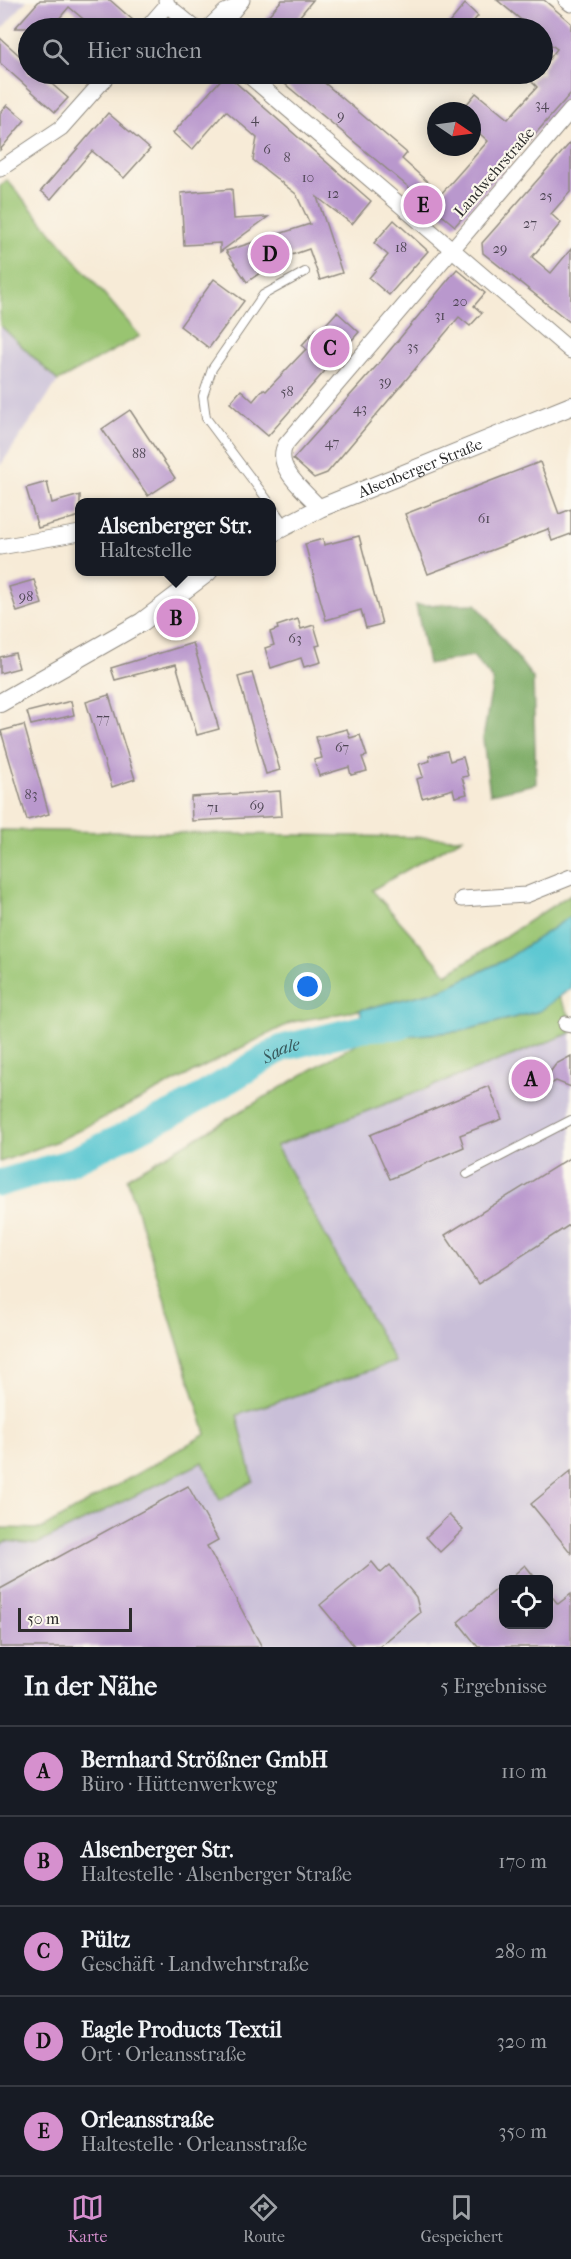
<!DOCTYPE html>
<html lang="de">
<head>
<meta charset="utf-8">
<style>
	body { margin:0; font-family:"IM FELL French Canon",serif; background:#20242c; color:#f1f3f6 }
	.controls { position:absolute; right:18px; bottom:18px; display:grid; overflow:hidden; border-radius:12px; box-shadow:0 3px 15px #0003 }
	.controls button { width:54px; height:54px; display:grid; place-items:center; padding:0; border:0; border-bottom:2px solid #363941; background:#171b24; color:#f1f3f6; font:30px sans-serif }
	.compass { position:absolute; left:427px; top:102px; width:54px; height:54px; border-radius:50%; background:#171b24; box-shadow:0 3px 15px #0003; rotate:103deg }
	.scale { position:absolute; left:18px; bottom:15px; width:114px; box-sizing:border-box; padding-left:6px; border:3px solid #2b2b2b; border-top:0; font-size:16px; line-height:21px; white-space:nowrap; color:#2b2b2b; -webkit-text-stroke:4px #fbf7ec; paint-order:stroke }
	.you { position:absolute; left:308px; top:987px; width:21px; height:21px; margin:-15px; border:4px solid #fff; border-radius:50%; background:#1a73e8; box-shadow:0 0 0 9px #1a73e833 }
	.badge { display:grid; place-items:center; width:39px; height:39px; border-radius:50%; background:#d690ce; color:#111; font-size:20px; font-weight:700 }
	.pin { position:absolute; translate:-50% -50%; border:3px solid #fff; box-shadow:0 2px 6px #0006 }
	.popup { position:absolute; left:75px; top:498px; width:201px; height:78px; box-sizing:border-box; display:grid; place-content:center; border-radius:12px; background:#171b24; filter:drop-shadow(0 2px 4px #0005); font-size:20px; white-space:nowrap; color:#9ea1a6 }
	.popup b { font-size:22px; color:#f1f3f6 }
	.popup::after { content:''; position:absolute; left:50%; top:100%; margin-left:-12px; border:12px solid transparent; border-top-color:#171b24 }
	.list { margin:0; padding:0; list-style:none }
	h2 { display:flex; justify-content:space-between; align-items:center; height:78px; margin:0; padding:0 24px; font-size:26px }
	h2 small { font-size:20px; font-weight:400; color:#9ea1a6 }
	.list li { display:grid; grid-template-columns:39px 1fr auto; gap:18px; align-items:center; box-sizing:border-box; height:90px; padding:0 24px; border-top:2px solid #363941 }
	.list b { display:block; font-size:22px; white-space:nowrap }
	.list p { margin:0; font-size:20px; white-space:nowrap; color:#9ea1a6 }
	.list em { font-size:20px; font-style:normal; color:#9ea1a6 }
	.icon { flex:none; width:33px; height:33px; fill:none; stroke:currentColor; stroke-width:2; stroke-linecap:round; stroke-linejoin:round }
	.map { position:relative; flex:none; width:571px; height:1647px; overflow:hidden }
	.search { position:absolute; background:#171b24; box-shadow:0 3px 15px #0003; left:18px; right:18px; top:18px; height:66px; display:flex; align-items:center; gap:15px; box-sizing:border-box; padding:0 21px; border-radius:33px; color:#9ea1a6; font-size:22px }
	.sheet { height:528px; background:#171b24 }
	nav { display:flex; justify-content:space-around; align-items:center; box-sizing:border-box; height:84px; border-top:2px solid #363941; background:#171b24; font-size:16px; color:#9ea1a6 }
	nav a { display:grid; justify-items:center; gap:3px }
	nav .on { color:#d690ce }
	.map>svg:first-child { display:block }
	.industrial { fill:#c9bfd8; fill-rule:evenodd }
	.green { fill:#99c471; stroke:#62784e; stroke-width:1.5 }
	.forest { fill:#7aaa63; stroke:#526a47; stroke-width:1.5 }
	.water { fill:#5bc7d2; stroke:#43797e; stroke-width:1.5 }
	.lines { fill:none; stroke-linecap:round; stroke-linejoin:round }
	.river { stroke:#5bc7d2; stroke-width:27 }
	.building { fill:#b998cd }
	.service-casing { stroke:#918b81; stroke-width:10 }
	.minor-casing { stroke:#918b81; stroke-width:17 }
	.tertiary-casing { stroke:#918b81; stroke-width:20 }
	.service { stroke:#fff; stroke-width:8 }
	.minor { stroke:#fff; stroke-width:15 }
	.tertiary { stroke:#fff; stroke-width:18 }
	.labels { text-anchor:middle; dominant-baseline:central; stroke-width:4.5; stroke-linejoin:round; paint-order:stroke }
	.number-label { font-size:14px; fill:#4e4654 }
	.street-label { font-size:16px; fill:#2b2b2b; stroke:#fbf7ec }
	.water-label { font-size:18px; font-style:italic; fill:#395a5d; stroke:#fbf7ec }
</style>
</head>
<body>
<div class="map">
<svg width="571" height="1647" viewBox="0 0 571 1647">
	<rect width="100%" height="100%" fill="#fbf7ec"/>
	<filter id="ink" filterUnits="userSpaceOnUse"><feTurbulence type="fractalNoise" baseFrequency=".0167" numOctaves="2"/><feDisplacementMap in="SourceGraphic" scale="12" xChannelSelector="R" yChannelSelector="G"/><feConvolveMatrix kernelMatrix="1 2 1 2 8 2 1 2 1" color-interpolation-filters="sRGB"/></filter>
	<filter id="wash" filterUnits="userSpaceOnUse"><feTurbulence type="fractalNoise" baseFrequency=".008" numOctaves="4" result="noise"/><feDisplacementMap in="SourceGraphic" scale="24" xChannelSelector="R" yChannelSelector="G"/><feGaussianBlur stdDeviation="1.35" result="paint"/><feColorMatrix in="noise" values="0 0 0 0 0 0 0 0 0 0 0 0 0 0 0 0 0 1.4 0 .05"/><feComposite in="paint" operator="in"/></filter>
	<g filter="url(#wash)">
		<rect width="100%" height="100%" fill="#f7ebd7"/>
		<g class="industrial">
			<polygon points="0,0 27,0 0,31"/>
			<polygon points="0,325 58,381 0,466"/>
			<path d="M 571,1033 L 571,1647 L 0,1647 L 0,1544 L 6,1541 L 37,1544 L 203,1462 L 220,1500 L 253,1481 L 237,1415 L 394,1362 L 276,1146 ZM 504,1580 L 548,1580 L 548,1624 L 504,1624 Z"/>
		</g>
		<g class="green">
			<polygon points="7,180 140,336 58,381 0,325 0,186"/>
			<polygon points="0,830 462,838 372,890 447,974 571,894 571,916 505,960 441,990 360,1010 292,1022 60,1140 0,1162"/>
			<polygon points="559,997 571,1018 571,1033 276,1146 395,1362 237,1415 253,1481 220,1500 203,1462 37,1544 6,1541 0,1544 0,1528 41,1529 206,1434 127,1178 362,1040 462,1031 539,1011"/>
		</g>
		<polygon class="forest" points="476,604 533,678 536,784 490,794 483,739 493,680 473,656 428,664 416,605"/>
		<polygon class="water" points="571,916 571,988 540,1011 462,1031 362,1040 364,1028 360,1010 441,990 505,960"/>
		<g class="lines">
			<path class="river" id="s1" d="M 0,1183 L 68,1163 L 179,1110 L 282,1048 L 364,1028 L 400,1026"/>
		</g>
		<g id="blocks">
			<g class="building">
				<polygon points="40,0 110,0 134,21 128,28 83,28 88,23 69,7 51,28 15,28"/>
				<polygon points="282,0 313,0 290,28 257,28"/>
				<polygon points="497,0 544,0 571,23 571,93 455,226 273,74 314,74 407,153 402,159 441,194 488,141 472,127 472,111 461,111 476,93 508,119 537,87 531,81 538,74 543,74 543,67 557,49 543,39 543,28 531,28"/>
				<polygon points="465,4 478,16 468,28 445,28"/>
				<polygon points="0,38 28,63 28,74 40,74 68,98 55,112 0,63"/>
				<polygon points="226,74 371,201 352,224 317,197 342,273 320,280 309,249 280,259 247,282 226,251 310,224 296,194 253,160 257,138 226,111 192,150 173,133"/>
				<polygon points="7,105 25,120 0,150 0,113"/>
				<polygon points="108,113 150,149 124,178 92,151 51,199 41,191"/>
				<polygon points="571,142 571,191 551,214 561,223 532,257 551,273 571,249 571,323 483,253 482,243"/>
				<polygon points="232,189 234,219 268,217 220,252 220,243 184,245 181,193"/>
				<polygon points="394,220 428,251 389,295 369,278 388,255 374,243"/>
				<polygon points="457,269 485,293 474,306 482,313 470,326 459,317 327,473 314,478 293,459 381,361"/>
				<polygon points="214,279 244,301 209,348 180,326"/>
				<polygon points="337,312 359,332 268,436 230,403 241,390 253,401 263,389 266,391 306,349 302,345 316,329 319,332"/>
				<polygon points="130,410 175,478 148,496 102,429"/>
				<polygon points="540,462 559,514 571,509 571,534 552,541 548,529 428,574 405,514"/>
				<polygon points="47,482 52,503 80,495 80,516 38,528 26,488"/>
				<polygon points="359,536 382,624 366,628 361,610 326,620 305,544 323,539 324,545"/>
				<polygon points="34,580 42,604 17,612 9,587"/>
				<polygon points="298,619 301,629 314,625 320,645 316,646 321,662 304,667 301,658 271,668 265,648 274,645 270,632 278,629 277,626"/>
				<polygon points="193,643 219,729 197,735 176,664 115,680 111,668"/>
				<polygon points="15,653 19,668 0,673 0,657"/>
				<polygon points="252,673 280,770 266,774 238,677"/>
				<polygon points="109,695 135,779 112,787 86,702"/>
				<polygon points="71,701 74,715 31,725 27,712"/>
				<polygon points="24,725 49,814 27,820 1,731"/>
				<polygon points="347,729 350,738 360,735 367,756 362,757 367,771 351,775 349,767 319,776 314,760 322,758 316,737"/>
				<polygon points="447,751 450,761 463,757 468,776 462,777 467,794 455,797 453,789 422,798 417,779 423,777 419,764 430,761 429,756"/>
				<polygon points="280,791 282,816 192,821 191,797"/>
				<polygon points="571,1056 571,1087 556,1081 535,1093 556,1064"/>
				<polygon points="538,1068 543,1080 526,1090 518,1078"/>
				<polygon points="489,1086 502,1119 460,1135 464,1147 390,1179 370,1135"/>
				<polygon points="571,1157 571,1224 478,1284 445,1235"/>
				<polygon points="571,1471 571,1553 531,1504"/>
				<polygon points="188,1486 218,1540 207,1546 262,1647 0,1647 0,1589"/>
				<polygon points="449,1515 463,1530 440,1552 426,1537"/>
				<polygon points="372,1562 381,1573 390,1565 416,1597 420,1613 379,1647 355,1647 320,1605"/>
				<polygon points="525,1565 537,1580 508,1580"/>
				<polygon points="504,1583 504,1624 549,1624 549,1593 558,1604 571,1594 571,1647 478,1647 458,1622"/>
			</g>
		</g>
	</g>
	<g filter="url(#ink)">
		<use href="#blocks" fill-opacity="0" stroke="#918b81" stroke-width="1.5"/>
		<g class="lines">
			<g class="service-casing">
				<g id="service">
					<polyline points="203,28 223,9 234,4"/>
					<polyline points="269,502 206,418 203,396 212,369 263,295 305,272"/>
					<polyline points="272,507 285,525"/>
					<polyline points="467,1174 571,1120"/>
				</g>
			</g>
			<g class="minor-casing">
				<g id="minor">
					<polyline points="166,0 167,5 195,28"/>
					<polyline points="566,0 571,4"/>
					<polyline points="147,28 167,5"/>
					<polyline points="219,28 242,0"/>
					<polyline points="247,74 571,351"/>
					<polyline points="0,169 61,128 109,74"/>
					<path d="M 320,508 C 305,491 272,467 286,444 L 571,110"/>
					<polyline points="0,547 80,533"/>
					<polyline points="462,899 526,895 571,877"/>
					<polyline points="566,1024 571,1025"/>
				</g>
			</g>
			<g class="tertiary-casing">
				<g id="tertiary">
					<path id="s2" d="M 272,533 L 320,508 L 571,406"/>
					<polyline points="0,703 142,622 208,572"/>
				</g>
			</g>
			<use href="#service" class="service"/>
			<use href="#minor" class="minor"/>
			<use href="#tertiary" class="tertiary"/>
		</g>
	</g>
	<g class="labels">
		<g class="number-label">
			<text x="542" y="104">34</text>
			<text x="341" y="115">9</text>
			<text x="255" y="118">4</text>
			<text x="267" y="149">6</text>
			<text x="287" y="157">8</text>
			<text x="308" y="177">10</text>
			<text x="333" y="193">12</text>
			<text x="546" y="195">25</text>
			<text x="530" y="223">27</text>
			<text x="401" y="247">18</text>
			<text x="500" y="248">29</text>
			<text x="460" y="301">20</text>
			<text x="440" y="315">31</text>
			<text x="413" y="346">35</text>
			<text x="385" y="381">39</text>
			<text x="287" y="391">58</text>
			<text x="360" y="408">43</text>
			<text x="332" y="442">47</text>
			<text x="139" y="453">88</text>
			<text x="484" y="518">61</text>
			<text x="26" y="596">98</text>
			<text x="295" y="638">63</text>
			<text x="103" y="718">77</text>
			<text x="342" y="747">67</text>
			<text x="31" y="794">83</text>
			<text x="257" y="805">69</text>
			<text x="213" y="807">71</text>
		</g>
		<g class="street-label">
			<text transform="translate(494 172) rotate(-49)">Landwehrstraße</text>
			<text stroke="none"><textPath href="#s2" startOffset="162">Alsenberger Straße</textPath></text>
		</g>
		<g class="water-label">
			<text stroke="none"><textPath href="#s1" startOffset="312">Saale</textPath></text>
		</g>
	</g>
</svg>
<div class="controls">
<button><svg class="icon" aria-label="locate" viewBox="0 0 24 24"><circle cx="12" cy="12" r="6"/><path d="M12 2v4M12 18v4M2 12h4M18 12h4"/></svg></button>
</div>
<svg class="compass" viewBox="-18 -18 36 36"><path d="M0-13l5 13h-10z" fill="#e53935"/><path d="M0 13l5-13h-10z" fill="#9ea1a6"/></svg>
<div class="scale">50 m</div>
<div class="you"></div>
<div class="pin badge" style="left:531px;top:1079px">A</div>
<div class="pin badge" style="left:176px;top:618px">B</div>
<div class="popup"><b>Alsenberger Str.</b>Haltestelle</div>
<div class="pin badge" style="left:330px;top:348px">C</div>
<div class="pin badge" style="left:270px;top:254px">D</div>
<div class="pin badge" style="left:423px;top:205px">E</div>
<div class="search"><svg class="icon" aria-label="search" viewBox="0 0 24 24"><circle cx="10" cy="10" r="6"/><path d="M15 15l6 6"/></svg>Hier suchen</div>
</div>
<section class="sheet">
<h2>In der Nähe<small>5 Ergebnisse</small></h2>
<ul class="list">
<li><span class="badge">A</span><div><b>Bernhard Strößner GmbH</b><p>Büro · Hüttenwerkweg</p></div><em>110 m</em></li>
<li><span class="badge">B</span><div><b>Alsenberger Str.</b><p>Haltestelle · Alsenberger Straße</p></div><em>170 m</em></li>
<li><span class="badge">C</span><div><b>Pültz</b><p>Geschäft · Landwehrstraße</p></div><em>280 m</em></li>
<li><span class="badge">D</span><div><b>Eagle Products Textil</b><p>Ort · Orleansstraße</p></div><em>320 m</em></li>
<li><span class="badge">E</span><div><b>Orleansstraße</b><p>Haltestelle · Orleansstraße</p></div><em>350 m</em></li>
</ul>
</section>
<nav>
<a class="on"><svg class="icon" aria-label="map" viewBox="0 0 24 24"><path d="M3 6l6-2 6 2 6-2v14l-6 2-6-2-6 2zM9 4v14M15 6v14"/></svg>Karte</a>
<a><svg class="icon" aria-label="directions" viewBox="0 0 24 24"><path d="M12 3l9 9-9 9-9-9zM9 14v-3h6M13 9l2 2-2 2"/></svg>Route</a>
<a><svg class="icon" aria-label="saved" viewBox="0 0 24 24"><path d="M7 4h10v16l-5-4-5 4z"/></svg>Gespeichert</a>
</nav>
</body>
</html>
